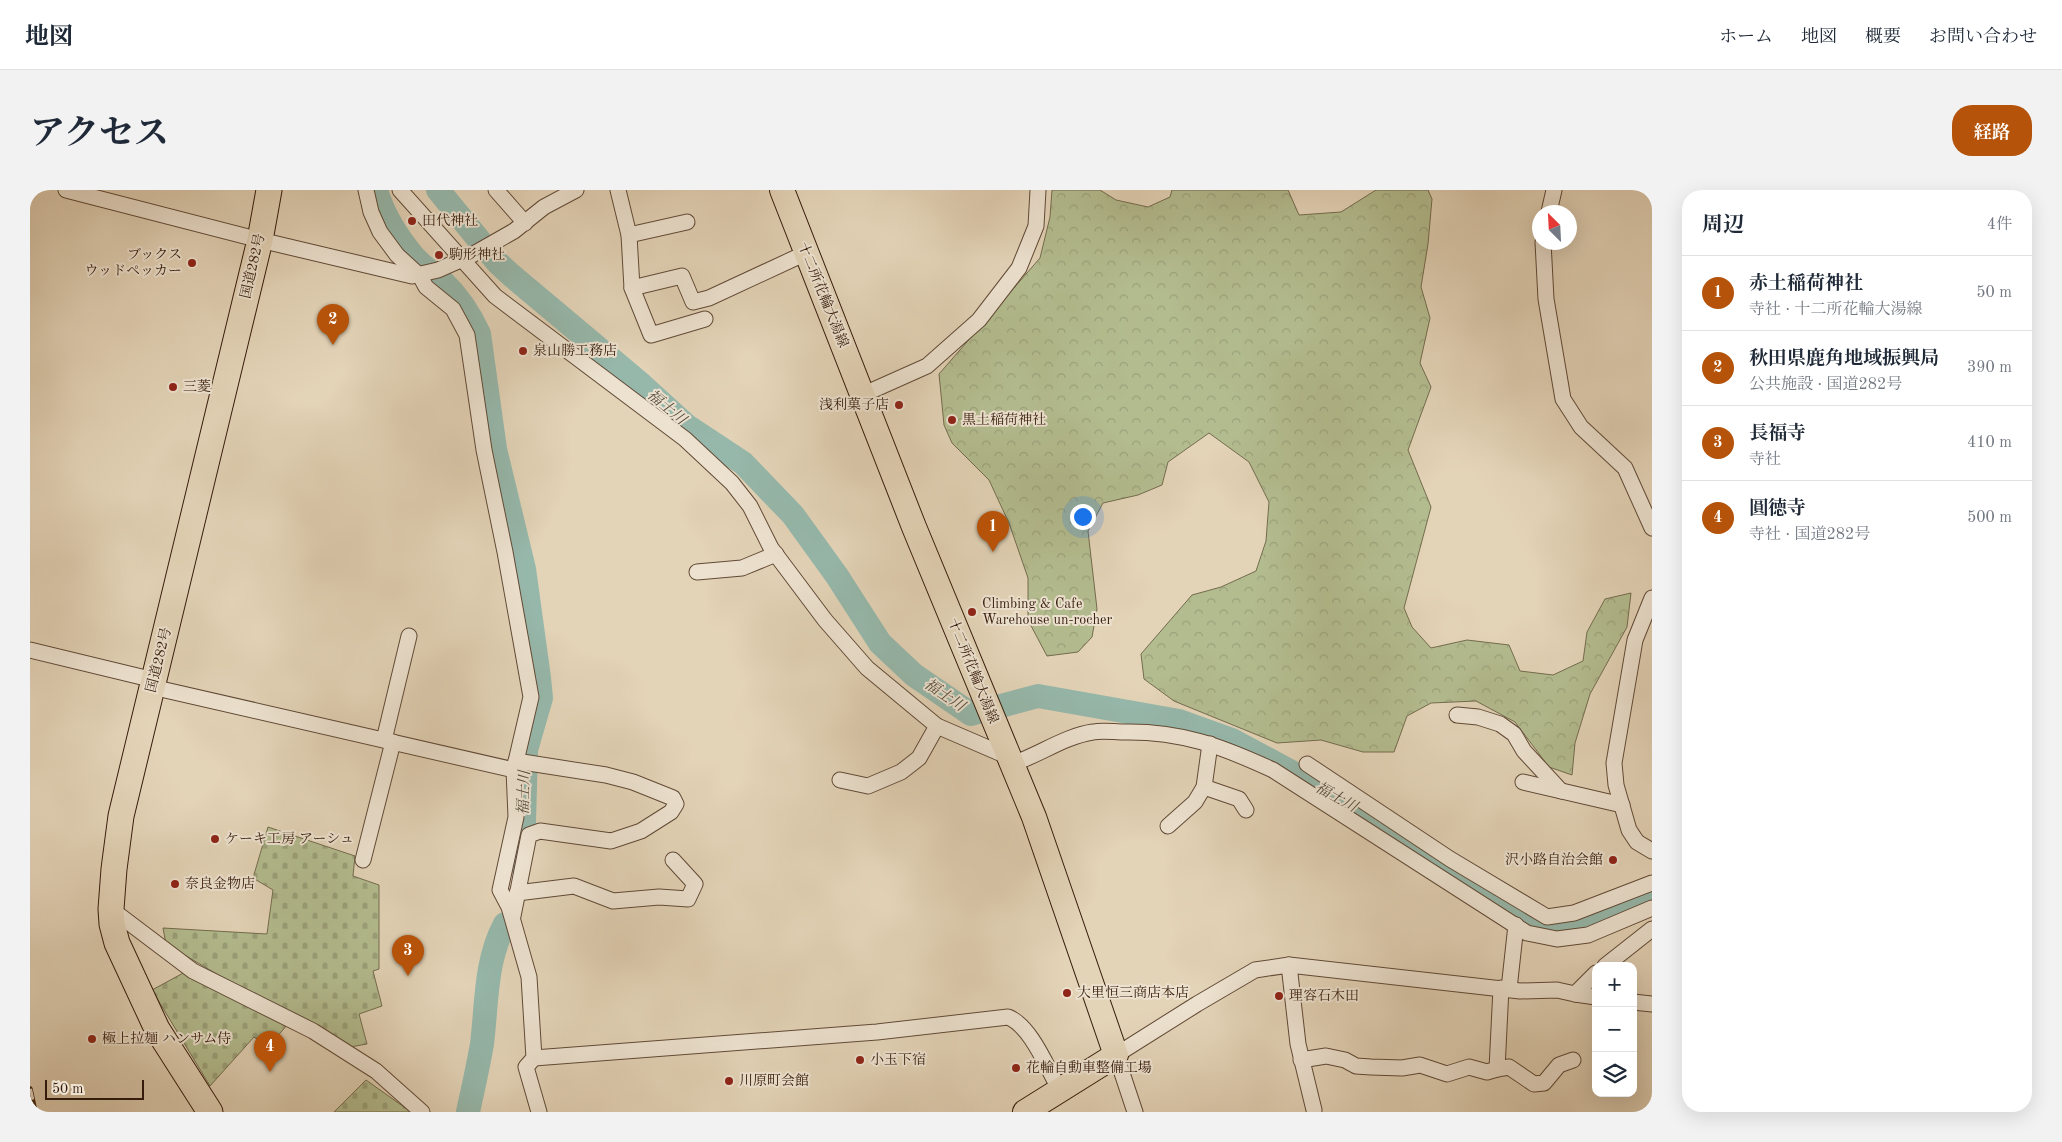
<!DOCTYPE html>
<html lang="ja">
<head>
<meta charset="utf-8">
<style>
	body { margin:0; font-family:"Old Standard TT","Noto Serif JP",serif; background:#f2f2f3; color:#1f2937 }
	.controls { position:absolute; right:15px; bottom:15px; display:grid; overflow:hidden; border-radius:10px; box-shadow:0 5px 20px #0002 }
	.controls button { width:45px; height:45px; display:grid; place-items:center; padding:0; border:0; border-bottom:1px solid #e0e1e3; background:#fff; color:#1f2937; font:25px sans-serif }
	.compass { position:absolute; left:1502px; top:15px; width:45px; height:45px; border-radius:50%; background:#fff; box-shadow:0 5px 20px #0002; rotate:336deg }
	.scale { position:absolute; left:15px; bottom:12px; width:99px; box-sizing:border-box; padding-left:5px; border:2px solid #361c0c; border-top:0; font-size:14px; line-height:18px; white-space:nowrap; color:#361c0c; -webkit-text-stroke:4px #ede2d0; paint-order:stroke }
	.you { position:absolute; left:1052px; top:326px; width:18px; height:18px; margin:-12px; border:4px solid #fff; border-radius:50%; background:#1a73e8; box-shadow:0 0 0 8px #1a73e833 }
	.badge { display:grid; place-items:center; width:32px; height:32px; border-radius:50%; background:#b45309; color:#fff; font-size:16px; font-weight:700 }
	.pin { position:absolute; translate:-50% -41px; filter:drop-shadow(0 1px 2px #0008) }
	.pin::after { content:''; position:absolute; top:26px; width:18px; height:15px; background:inherit; clip-path:polygon(0 0,100% 0,50% 100%) }
	.list { margin:0; padding:0; list-style:none }
	h2 { display:flex; justify-content:space-between; align-items:center; height:65px; margin:0; padding:0 20px; font-size:21px }
	h2 small { font-size:16px; font-weight:400; color:#747a83 }
	.list li { display:grid; grid-template-columns:32px 1fr auto; gap:15px; align-items:center; box-sizing:border-box; height:75px; padding:0 20px; border-top:1px solid #e0e1e3 }
	.list b { display:block; font-size:19px; white-space:nowrap }
	.list p { margin:0; font-size:16px; white-space:nowrap; color:#747a83 }
	.list em { font-size:16px; font-style:normal; color:#747a83 }
	.icon { flex:none; width:28px; height:28px; fill:none; stroke:currentColor; stroke-width:2; stroke-linecap:round; stroke-linejoin:round }
	.map { position:relative; flex:none; width:1622px; height:922px; overflow:hidden; border-radius:20px }
	header { display:flex; align-items:center; gap:30px; box-sizing:border-box; height:70px; padding:0 25px; background:#fff; border-bottom:1px solid #e0e1e3 }
	header strong { font-size:24px }
	nav { display:flex; gap:28px; margin-inline-start:auto; font-size:18px }
	.intro { display:flex; align-items:center; justify-content:space-between; box-sizing:border-box; height:120px; padding:0 30px }
	h1 { margin:0; font-size:35px }
	.button { padding:12px 22px; border-radius:20px; background:#b45309; color:#fff; font-size:18px; font-weight:700 }
	main { display:flex; gap:30px; padding:0 30px }
	aside { flex:1; background:#fff; border-radius:20px; box-shadow:0 5px 20px #0002 }
	.map>svg:first-child { display:block }
	.forest { fill:url(#forest-crowns); stroke:#746c4e }
	.cemetery { fill:url(#cemetery-stones); stroke:#746c4e }
	.lines { fill:none; stroke-linecap:round; stroke-linejoin:round }
	.river { stroke:#96b8ab; stroke-width:24 }
	.minor-casing { stroke:#614a37; stroke-width:17 }
	.primary-casing { stroke:#361c0c; stroke-width:26 }
	.trunk-casing { stroke:#361c0c; stroke-width:27 }
	.minor { stroke:#ede2d0; stroke-width:15 }
	.primary { stroke:#e3d3b7; stroke-width:24 }
	.trunk { stroke:#e3d3b7; stroke-width:25 }
	.rail-casing { stroke:#361c0c; stroke-width:5.5 }
	.rail { stroke:#ede2d0; stroke-width:4; stroke-dasharray:11; stroke-linecap:butt }
	.poi-dot { fill:#8f2418; stroke:#ede2d0; stroke-width:2 }
	.labels { text-anchor:middle; dominant-baseline:central; stroke-width:4; stroke-linejoin:round; paint-order:stroke }
	.poi-label { font-size:14px; fill:#361c0c; stroke:#ede2d0; text-anchor:start }
	.street-label { font-size:14px; fill:#361c0c; stroke:#ede2d0 }
	.water-label { font-size:15px; font-style:italic; fill:#534b3c; stroke:#ede2d0 }
</style>
</head>
<body>
<header>
<strong>地図</strong>
<nav><a>ホーム</a><a>地図</a><a>概要</a><a>お問い合わせ</a></nav>
</header>
<div class="intro"><h1>アクセス</h1><a class="button">経路</a></div>
<main>
<div class="map">
<svg width="1622" height="922" viewBox="0 0 1622 922">
	<defs>
		<pattern id="forest-crowns" width="20" height="18" patternUnits="userSpaceOnUse" patternTransform="scale(1.25)"><rect width="20" height="18" fill="#b3bc8f"/><path d="M2 6a3 3 0 1 1 6 0M12 15a3 3 0 1 1 6 0" fill="none" stroke="#9ba17a"/></pattern>
		<pattern id="cemetery-stones" width="16" height="16" patternUnits="userSpaceOnUse" patternTransform="scale(1.25)"><rect width="16" height="16" fill="#b3bc8f"/><path d="M2 7V4a2 2 0 0 1 4 0v3zM10 15v-3a2 2 0 0 1 4 0v3z" fill="#9ba17a"/></pattern>
	</defs>
	<rect width="100%" height="100%" fill="#e3d3b7"/>
	<filter id="stains"><feTurbulence type="fractalNoise" baseFrequency=".004" numOctaves="4"/><feColorMatrix values="0 0 0 0 .2 0 0 0 0 .09 0 0 0 0 .02 0 0 0 .5 -.17"/></filter>
	<radialGradient id="worn" r=".72"><stop offset=".6" stop-color="#630" stop-opacity="0"/><stop offset="1" stop-color="#630" stop-opacity=".3"/></radialGradient>
	<polygon class="forest" points="1022,0 1070,0 1086,10 1118,17 1140,7 1142,0 1258,0 1269,25 1311,22 1346,0 1398,0 1402,9 1398,54 1391,97 1400,128 1390,173 1401,197 1378,260 1401,317 1374,418 1382,437 1401,458 1437,450 1479,455 1490,481 1523,485 1553,471 1557,442 1575,409 1601,403 1597,437 1560,504 1545,553 1542,585 1519,577 1485,532 1446,511 1401,513 1377,526 1364,562 1333,562 1291,550 1247,553 1144,511 1114,489 1111,464 1162,405 1191,397 1226,381 1236,351 1239,312 1219,272 1179,243 1138,272 1132,295 1108,305 1073,313 1058,341 1067,419 1062,447 1048,462 1017,466 998,430 998,388 979,333 959,290 922,253 914,235 909,184 1010,68 1020,27"/>
	<g class="cemetery">
		<polygon points="238,637 325,666 323,686 349,695 349,779 343,781 352,816 329,824 337,854 320,857 185,783 136,754 133,738 237,744 243,700 223,688"/>
		<polygon points="157,781 258,834 238,857 224,847 180,896 122,800"/>
		<polygon points="336,890 381,922 304,922"/>
	</g>
	<g class="lines">
		<g class="river">
			<path d="M 346,0 C 353,24 368,48 384,67 C 392,76 402,83 411,90 C 427,105 440,124 449,144 L 465,259 L 494,379 L 509,488 L 511,508 L 496,560 L 494,633 L 488,673"/>
			<polyline points="408,0 468,73 481,85 612,195 657,236 713,273 763,325 807,386 850,453 884,485 941,524 1008,506 1149,531 1202,550 1304,605 1341,627 1395,665 1469,711 1499,733 1524,737 1551,736 1622,702"/>
			<path d="M 438,922 C 443,899 448,877 452,854 C 457,813 455,771 475,734"/>
		</g>
		<g class="minor-casing">
			<g id="minor">
				<polyline points="36,0 230,50 382,86 408,80 442,65 484,41 514,17 546,0"/>
				<polyline points="336,0 341,22 350,42 367,65 390,86 396,97 423,119 437,145 454,260 475,362 501,507 484,580 486,627 470,700 479,717 499,787 504,868 496,877 509,922"/>
				<polyline points="370,0 465,106 655,249 702,293 720,316 741,358 795,430 837,478 907,536 979,567"/>
				<polyline points="466,0 495,33"/>
				<polyline points="588,0 599,45 602,98 621,145 675,129"/>
				<polyline points="1519,22 1524,0"/>
				<polyline points="599,45 657,32"/>
				<polyline points="1513,52 1516,109 1533,209 1551,237 1595,278 1622,338"/>
				<polyline points="602,98 652,86 663,112 679,108 776,63"/>
				<polyline points="832,205 897,176 949,130 989,78 1006,36 1008,0"/>
				<polyline points="667,382 712,378 746,364"/>
				<polyline points="1622,408 1605,450 1584,573 1586,595 1599,640 1607,652 1622,661"/>
				<polyline points="0,460 124,490"/>
				<polyline points="122,497 484,580"/>
				<polyline points="1427,525 1448,527 1470,534 1484,544 1494,561 1531,601"/>
				<polyline points="354,550 379,446"/>
				<path d="M 982,574 C 1009,565 1035,546 1063,542 C 1073,540 1084,542 1094,542 C 1151,541 1191,556 1243,580 L 1497,743 L 1527,749 L 1558,745 L 1622,718"/>
				<polyline points="1277,574 1420,669 1517,727 1544,723 1622,693"/>
				<polyline points="810,590 838,596 871,582 889,568 907,536"/>
				<polyline points="1493,592 1592,615"/>
				<polyline points="1174,597 1209,609 1216,620"/>
				<polyline points="1138,636 1165,612 1174,597 1180,554"/>
				<polyline points="333,670 363,552"/>
				<polyline points="487,703 544,696 583,711 629,707 658,709 665,694 643,670"/>
				<polyline points="81,719 163,781 283,841 346,881 392,922"/>
				<polyline points="483,726 499,645 510,641 581,651 611,641 641,622 646,614 643,608 603,592 576,585 486,571"/>
				<polyline points="1259,775 1268,854 1284,920"/>
				<polyline points="1575,776 1622,739"/>
				<polyline points="1479,799 1486,735"/>
				<polyline points="1545,804 1566,807"/>
				<polyline points="1603,812 1622,814"/>
				<path d="M 504,868 L 847,842 L 978,827 C 1001,836 1017,878 1030,900"/>
				<polyline points="1271,870 1296,866 1315,870 1326,876 1341,877 1372,878 1390,875 1417,884 1439,877 1457,882 1467,879 1471,798"/>
				<polyline points="1467,879 1479,877 1504,894 1514,893 1529,875 1543,870"/>
				<polyline points="1105,922 1086,865 1167,814 1225,780 1259,775 1490,801 1527,800 1545,804 1566,783"/>
			</g>
		</g>
		<g class="primary-casing">
			<polyline id="primary" points="752,0 884,337 1004,627 1086,865 995,922"/>
		</g>
		<g class="trunk-casing">
			<polyline id="trunk" points="180,922 127,839 87,753 82,734 81,719 84,679 91,626 230,50 239,0"/>
		</g>
		<use href="#minor" class="minor"/>
		<use href="#primary" class="primary"/>
		<use href="#trunk" class="trunk"/>
		<g class="rail-casing">
			<polyline id="rail" points="0,899 5,922"/>
		</g>
		<use href="#rail" class="rail"/>
	</g>
	<g class="poi-dot">
		<circle cx="382" cy="31" r="5"/>
		<circle cx="409" cy="65" r="5"/>
		<circle cx="162" cy="73" r="5"/>
		<circle cx="493" cy="161" r="5"/>
		<circle cx="143" cy="197" r="5"/>
		<circle cx="869" cy="215" r="5"/>
		<circle cx="922" cy="230" r="5"/>
		<circle cx="942" cy="422" r="5"/>
		<circle cx="185" cy="649" r="5"/>
		<circle cx="1583" cy="670" r="5"/>
		<circle cx="145" cy="694" r="5"/>
		<circle cx="1037" cy="803" r="5"/>
		<circle cx="1249" cy="806" r="5"/>
		<circle cx="62" cy="849" r="5"/>
		<circle cx="830" cy="870" r="5"/>
		<circle cx="986" cy="878" r="5"/>
		<circle cx="699" cy="891" r="5"/>
	</g>
	<g class="labels">
		<g class="poi-label">
			<text x="392" y="31">田代神社</text>
			<text x="152" y="65" text-anchor="end">ブックス<tspan x="152" dy="16">ウッドペッカー</tspan></text>
			<text x="419" y="65">駒形神社</text>
			<text x="503" y="161">泉山勝工務店</text>
			<text x="153" y="197">三菱</text>
			<text x="859" y="215" text-anchor="end">浅利菓子店</text>
			<text x="932" y="230">黒土稲荷神社</text>
			<text x="952" y="414">Climbing &amp; Cafe<tspan x="952" dy="16">Warehouse un-rocher</tspan></text>
			<text x="195" y="649">ケーキ工房 アーシュ</text>
			<text x="1573" y="670" text-anchor="end">沢小路自治会館</text>
			<text x="155" y="694">奈良金物店</text>
			<text x="1047" y="803">大里恒三商店本店</text>
			<text x="1259" y="806">理容石木田</text>
			<text x="72" y="849">極上拉麺 ハンサム侍</text>
			<text x="840" y="870">小玉下宿</text>
			<text x="996" y="878">花輪自動車整備工場</text>
			<text x="709" y="891">川原町会館</text>
		</g>
		<g class="street-label">
			<text transform="translate(223 76) rotate(-77)">国道282号</text>
			<text transform="translate(793 105) rotate(68)">十二所花輪大湯線</text>
			<text transform="translate(129 470) rotate(-76)">国道282号</text>
			<text transform="translate(943 481) rotate(68)">十二所花輪大湯線</text>
		</g>
		<g class="water-label">
			<text transform="translate(636 218) rotate(40)">福士川</text>
			<text transform="translate(914 506) rotate(34)">福士川</text>
			<text transform="translate(495 603) rotate(-88)">福士川</text>
			<text transform="translate(1306 608) rotate(29)">福士川</text>
		</g>
	</g>
	<rect width="100%" height="100%" filter="url(#stains)"/>
	<rect width="100%" height="100%" fill="url(#worn)"/>
</svg>
<div class="controls">
<button>+</button>
<button>−</button>
<button><svg class="icon" aria-label="layers" viewBox="0 0 24 24"><path d="M12 4l9 5-9 5-9-5zM3 14l9 5 9-5"/></svg></button>
</div>
<svg class="compass" viewBox="-18 -18 36 36"><path d="M0-13l5 13h-10z" fill="#e53935"/><path d="M0 13l5-13h-10z" fill="#747a83"/></svg>
<div class="scale">50 m</div>
<div class="you"></div>
<div class="pin badge" style="left:963px;top:362px">1</div>
<div class="pin badge" style="left:303px;top:155px">2</div>
<div class="pin badge" style="left:378px;top:786px">3</div>
<div class="pin badge" style="left:240px;top:882px">4</div>
</div>
<aside>
<h2>周辺<small>4件</small></h2>
<ul class="list">
<li><span class="badge">1</span><div><b>赤土稲荷神社</b><p>寺社 · 十二所花輪大湯線</p></div><em>50 m</em></li>
<li><span class="badge">2</span><div><b>秋田県鹿角地域振興局</b><p>公共施設 · 国道282号</p></div><em>390 m</em></li>
<li><span class="badge">3</span><div><b>長福寺</b><p>寺社</p></div><em>410 m</em></li>
<li><span class="badge">4</span><div><b>圓徳寺</b><p>寺社 · 国道282号</p></div><em>500 m</em></li>
</ul>
</aside>
</main>
</body>
</html>
